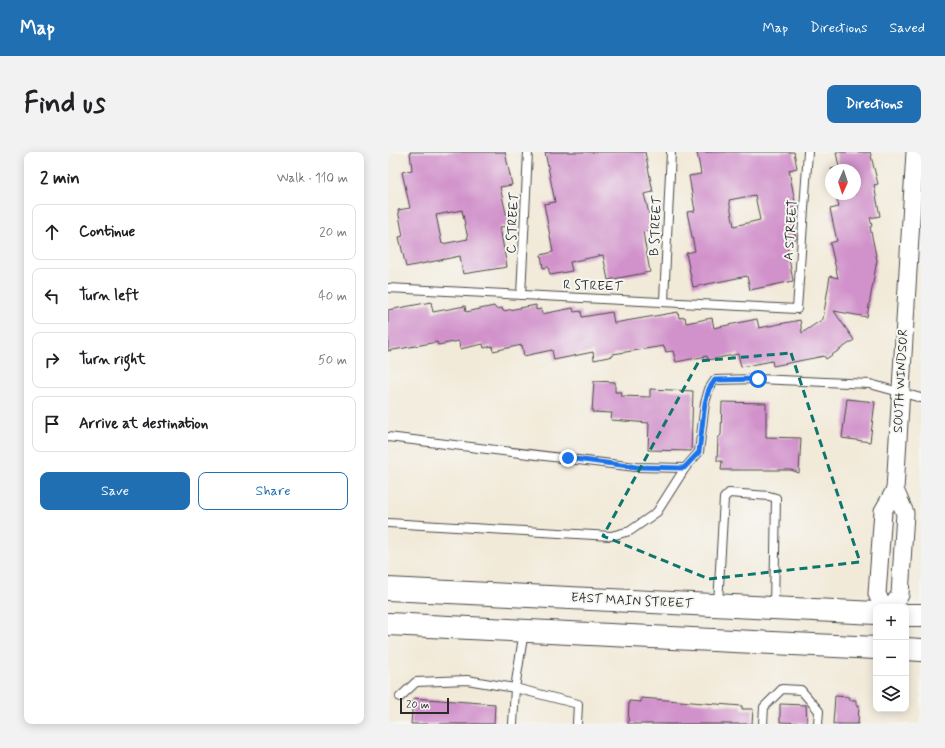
<!DOCTYPE html>
<html lang="en">
<head>
<meta charset="utf-8">
<style>
	body { margin:0; font-family:Mynerve,sans-serif; background:#f2f2f2; color:#202124 }
	.controls { position:absolute; right:12px; bottom:12px; display:grid; overflow:hidden; border-radius:8px; box-shadow:0 2px 10px #0003 }
	.controls button { width:36px; height:36px; display:grid; place-items:center; padding:0; border:0; border-bottom:1px solid #e0e0e0; background:#fff; color:#202124; font:20px sans-serif }
	.compass { position:absolute; left:437px; top:12px; width:36px; height:36px; border-radius:50%; background:#fff; box-shadow:0 2px 10px #0003; rotate:183deg }
	.scale { position:absolute; left:12px; bottom:10px; width:49px; box-sizing:border-box; padding-left:4px; border:2px solid #2b2b2b; border-top:0; font-size:11px; line-height:14px; white-space:nowrap; color:#2b2b2b; -webkit-text-stroke:3px #f6f6f2; paint-order:stroke }
	.stop { position:absolute; width:12px; height:12px; margin:-9px; border:3px solid #1a73e8; border-radius:50%; background:#fff }
	.stop.end { background:#1a73e8; border-color:#fff; box-shadow:0 1px 4px #0008 }
	.list { margin:0; padding:0; list-style:none }
	h2 { display:flex; justify-content:space-between; align-items:center; height:52px; margin:0; padding:0 16px; font-size:17px }
	h2 small { font-size:13px; font-weight:400; color:#757577 }
	.list li { display:grid; grid-template-columns:26px 1fr auto; gap:12px; align-items:center; box-sizing:border-box; height:56px; margin:0 8px 8px; padding:0 8px; border:1px solid #e0e0e0; border-radius:8px }
	.list b { display:block; font-size:15px; white-space:nowrap }
	.list em { font-size:13px; font-style:normal; color:#757577 }
	.actions { display:flex; gap:8px; padding:12px 16px }
	.actions a { flex:1; padding:9px 0; border:1px solid #1f6fb2; border-radius:8px; text-align:center; font-size:14px; color:#1f6fb2 }
	.actions .main { background:#1f6fb2; color:#fff }
	.icon { flex:none; width:22px; height:22px; fill:none; stroke:currentColor; stroke-width:2; stroke-linecap:round; stroke-linejoin:round }
	.map { position:relative; flex:none; width:533px; height:572px; overflow:hidden; border-radius:8px }
	header { display:flex; align-items:center; gap:24px; box-sizing:border-box; height:56px; padding:0 20px; background:#1f6fb2; color:#fff }
	header strong { font-size:19px }
	nav { display:flex; gap:22px; margin-inline-start:auto; font-size:14px }
	.intro { display:flex; align-items:center; justify-content:space-between; box-sizing:border-box; height:96px; padding:0 24px }
	h1 { margin:0; font-size:28px }
	.button { padding:10px 18px; border-radius:8px; background:#1f6fb2; color:#fff; font-size:14px; font-weight:700 }
	main { display:flex; gap:24px; padding:0 24px }
	aside { flex:1; background:#fff; border-radius:8px; box-shadow:0 2px 10px #0003 }
	.map>svg:first-child { display:block }
	.building { fill:#d192cb; fill-rule:evenodd }
	.lines { fill:none; stroke-linecap:round; stroke-linejoin:round }
	.service-casing { stroke:#494845; stroke-width:10 }
	.minor-casing { stroke:#494845; stroke-width:19 }
	.primary-casing { stroke:#494845; stroke-width:24 }
	.service { stroke:#fff; stroke-width:8 }
	.minor { stroke:#fff; stroke-width:17 }
	.primary { stroke:#fff; stroke-width:22 }
	.route { stroke:#1a73e8; stroke-width:5 }
	.marked { fill:none; stroke:#0f766e; stroke-width:3; stroke-dasharray:8 5; stroke-linejoin:round }
	.labels { text-anchor:middle; dominant-baseline:central; stroke-width:4; stroke-linejoin:round; paint-order:stroke }
	.street-label { font-size:13px; fill:#2b2b2b; stroke:#f6f6f2 }
</style>
</head>
<body>
<header>
<strong>Map</strong>
<nav><a>Map</a><a>Directions</a><a>Saved</a></nav>
</header>
<div class="intro"><h1>Find us</h1><a class="button">Directions</a></div>
<main>
<aside>
<h2>2 min<small>Walk · 110 m</small></h2>
<ul class="list">
<li><svg class="icon" aria-label="ahead" viewBox="0 0 24 24"><path d="M12 20V5M6 11l6-6 6 6"/></svg><div><b>Continue</b></div><em>20 m</em></li>
<li><svg class="icon" aria-label="left" viewBox="0 0 24 24"><path d="M17 20v-9H6M10 6l-5 5 5 5"/></svg><div><b>Turn left</b></div><em>40 m</em></li>
<li><svg class="icon" aria-label="right" viewBox="0 0 24 24"><path d="M7 20v-9h11M14 6l5 5-5 5"/></svg><div><b>Turn right</b></div><em>50 m</em></li>
<li><svg class="icon" aria-label="arrive" viewBox="0 0 24 24"><path d="M6 21V4h12l-3 4 3 4H6"/></svg><div><b>Arrive at destination</b></div></li>
</ul>
<div class="actions"><a class="main">Save</a><a>Share</a></div>
</aside>
<div class="map">
<svg width="533" height="572" viewBox="0 0 533 572">
	<rect width="100%" height="100%" fill="#f6f6f2"/>
	<filter id="ink" filterUnits="userSpaceOnUse"><feTurbulence type="fractalNoise" baseFrequency=".025" numOctaves="2"/><feDisplacementMap in="SourceGraphic" scale="8" xChannelSelector="R" yChannelSelector="G"/><feConvolveMatrix kernelMatrix="1 2 1 2 8 2 1 2 1" color-interpolation-filters="sRGB"/></filter>
	<filter id="wash" filterUnits="userSpaceOnUse"><feTurbulence type="fractalNoise" baseFrequency=".012" numOctaves="4" result="noise"/><feDisplacementMap in="SourceGraphic" scale="16" xChannelSelector="R" yChannelSelector="G"/><feGaussianBlur stdDeviation="0.9" result="paint"/><feColorMatrix in="noise" values="0 0 0 0 0 0 0 0 0 0 0 0 0 0 0 0 0 1.4 0 .05"/><feComposite in="paint" operator="in"/></filter>
	<g filter="url(#wash)">
		<rect width="100%" height="100%" fill="#f2ead9"/>
		<g id="blocks">
			<g class="building">
				<path d="M 22,0 L 117,0 L 124,33 L 112,35 L 121,74 L 112,75 L 119,115 L 75,122 L 72,104 L 18,115 L 11,85 L 15,84 L 10,58 L 22,56 L 14,20 L 24,18 ZM 74,58 L 80,87 L 54,92 L 48,63 Z"/>
				<polygon points="157,0 257,0 265,40 256,42 265,77 255,80 262,120 220,128 215,103 182,110 184,119 162,123 160,115 155,116 153,103 165,100 156,52 167,50"/>
				<path d="M 309,0 L 406,0 L 409,16 L 401,18 L 408,55 L 402,57 L 408,87 L 398,89 L 405,129 L 362,138 L 359,124 L 305,135 L 298,101 L 307,99 L 299,60 L 307,59 L 301,24 L 313,22 ZM 367,43 L 372,68 L 346,74 L 341,48 Z"/>
				<polygon points="448,0 482,0 490,32 486,33 492,64 482,66 484,74 482,75 489,108 479,165 446,159 466,188 438,207 436,204 385,214 384,209 353,215 350,202 320,208 319,204 288,210 285,199 278,200 276,194 225,202 225,204 206,208 205,200 166,208 164,198 136,204 134,193 105,199 104,194 96,196 95,192 72,197 71,189 50,193 49,190 0,199 0,158 43,150 45,160 77,154 78,160 106,154 108,157 114,156 115,159 148,153 148,158 153,157 154,162 185,156 186,160 193,159 194,165 224,160 226,171 290,160 291,166 297,165 298,171 324,166 326,176 369,167 371,176 412,168 414,181 435,167 442,124 450,126 442,91 449,89 442,57 451,55 448,42 467,42 467,18 443,18 443,17 451,15"/>
				<polygon points="206,229 227,230 227,240 234,240 233,244 262,245 262,237 305,239 303,299 260,298 261,271 223,268 224,261 204,260"/>
				<polygon points="459,247 487,250 482,290 454,286"/>
				<polygon points="334,250 378,251 378,285 413,286 411,321 403,318 333,318 334,309 329,309 330,286 333,283"/>
				<polygon points="447,544 461,545 461,548 468,548 468,553 471,553 470,572 445,572"/>
				<polygon points="25,546 107,552 106,572 23,572"/>
				<polygon points="253,546 354,554 354,557 365,557 364,572 240,572 241,549 253,550"/>
				<polygon points="392,552 418,553 419,571 392,570"/>
			</g>
		</g>
	</g>
	<g filter="url(#ink)">
		<use href="#blocks" fill-opacity="0" stroke="#494845" stroke-width="1"/>
		<g class="lines">
			<g class="service-casing">
				<g id="service">
					<polyline points="0,136 409,157 420,0"/>
					<polyline points="133,143 140,0"/>
					<polyline points="276,149 283,0"/>
					<polyline points="0,285 248,315 297,316"/>
					<polyline points="0,371 223,384 242,379 269,360 297,316 311,300 317,251 321,237 327,228 370,227 482,232 533,246"/>
					<polyline points="330,452 336,346 341,341 381,344 388,346 386,455"/>
					<polyline points="136,479 127,536 190,552 189,572"/>
					<polyline points="12,545 28,530 79,528 127,536 125,572"/>
					<polyline points="375,572 376,555 394,537 413,538 431,559 430,572"/>
				</g>
			</g>
			<g class="minor-casing">
				<g id="minor">
					<polyline points="495,455 489,442 495,359 507,338"/>
					<polyline points="503,455 512,443 517,361 507,338 527,0"/>
				</g>
			</g>
			<g class="primary-casing">
				<g id="primary">
					<polyline points="0,437 488,461"/>
					<polyline points="518,463 533,463"/>
					<polyline points="0,472 488,496"/>
					<polyline points="518,497 533,498"/>
				</g>
			</g>
			<use href="#service" class="service"/>
			<use href="#minor" class="minor"/>
			<use href="#primary" class="primary"/>
		</g>
	</g>
	<g class="lines" filter="url(#ink)">
		<polyline class="route" points="180,306 248,315 296,316 311,300 317,251 321,237 327,228 370,227"/>
	</g>
	<path class="marked" d="M 403,201 L 472,410 L 321,427 L 215,384 L 311,209 Z"/>
	<g class="labels">
		<g class="street-label">
			<text transform="translate(125 71) rotate(-87)">C STREET</text>
			<text transform="translate(268 74) rotate(-87)">B STREET</text>
			<text transform="translate(403 78) rotate(-86)">A STREET</text>
			<text transform="translate(205 134) rotate(2)">R STREET</text>
			<text transform="translate(513 229) rotate(-87)">SOUTH WINDSOR</text>
			<text transform="translate(244 449) rotate(3)">EAST MAIN STREET</text>
		</g>
	</g>
</svg>
<div class="controls">
<button>+</button>
<button>−</button>
<button><svg class="icon" aria-label="layers" viewBox="0 0 24 24"><path d="M12 4l9 5-9 5-9-5zM3 14l9 5 9-5"/></svg></button>
</div>
<svg class="compass" viewBox="-18 -18 36 36"><path d="M0-13l5 13h-10z" fill="#e53935"/><path d="M0 13l5-13h-10z" fill="#757577"/></svg>
<div class="scale">20 m</div>
<div class="stop" style="left:370px;top:227px"></div>
<div class="stop end" style="left:180px;top:306px"></div>
</div>
</main>
</body>
</html>
